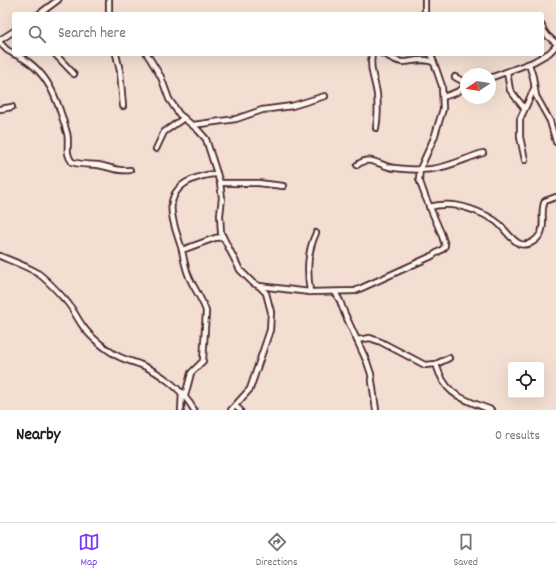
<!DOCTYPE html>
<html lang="en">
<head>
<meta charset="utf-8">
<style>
	body { margin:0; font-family:Dekko,sans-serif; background:#f6f6f6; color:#222 }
	.controls { position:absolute; right:12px; bottom:12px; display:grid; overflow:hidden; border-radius:4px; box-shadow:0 4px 16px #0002 }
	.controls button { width:36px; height:36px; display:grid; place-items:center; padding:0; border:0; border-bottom:1px solid #e0e0e0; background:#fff; color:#222; font:20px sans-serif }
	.compass { position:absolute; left:460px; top:68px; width:36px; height:36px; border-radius:50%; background:#fff; box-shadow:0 4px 16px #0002; rotate:258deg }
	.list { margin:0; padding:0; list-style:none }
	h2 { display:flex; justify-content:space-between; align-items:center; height:52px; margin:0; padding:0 16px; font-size:17px }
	h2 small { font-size:13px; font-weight:400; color:#767676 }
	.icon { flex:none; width:22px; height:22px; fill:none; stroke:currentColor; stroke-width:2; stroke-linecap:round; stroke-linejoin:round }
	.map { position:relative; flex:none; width:556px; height:410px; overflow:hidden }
	.search { position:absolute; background:#fff; box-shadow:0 4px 16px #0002; left:12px; right:12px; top:12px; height:44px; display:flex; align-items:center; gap:10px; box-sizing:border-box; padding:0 14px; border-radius:4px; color:#767676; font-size:15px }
	.sheet { height:112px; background:#fff }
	nav { display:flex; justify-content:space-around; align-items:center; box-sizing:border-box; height:56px; border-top:1px solid #e0e0e0; background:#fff; font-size:11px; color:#767676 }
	nav a { display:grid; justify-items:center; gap:2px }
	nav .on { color:#7c3aed }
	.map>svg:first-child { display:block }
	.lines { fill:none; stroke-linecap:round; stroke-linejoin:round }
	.street-casing { stroke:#4a1f2b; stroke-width:8 }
	.street { stroke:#fbf7ec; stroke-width:4.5 }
</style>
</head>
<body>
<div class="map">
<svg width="556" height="410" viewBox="0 0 556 410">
	<rect width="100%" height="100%" fill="#f2dfd2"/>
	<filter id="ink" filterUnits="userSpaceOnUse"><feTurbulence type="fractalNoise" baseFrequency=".025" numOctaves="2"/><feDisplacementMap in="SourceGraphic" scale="8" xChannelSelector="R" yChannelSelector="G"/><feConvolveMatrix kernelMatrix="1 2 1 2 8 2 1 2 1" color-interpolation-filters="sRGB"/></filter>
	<g filter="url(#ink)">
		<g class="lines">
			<g class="street-casing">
				<g id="street">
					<polyline points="109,0 109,14"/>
					<polyline points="39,14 58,0"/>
					<polyline points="425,14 425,0"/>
					<path d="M 542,26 C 544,34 550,38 556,43"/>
					<polyline points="0,40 14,31"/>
					<polyline points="0,43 7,50 14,54"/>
					<path d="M 14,54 C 48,68 58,101 67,133 C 70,144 64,152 72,162 C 81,165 89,164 98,165 C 110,167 118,172 130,170"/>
					<polyline points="55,54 74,74"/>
					<polyline points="116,54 120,71 123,106"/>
					<polyline points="147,54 161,77 169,99 179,114 198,130 206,139 220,183 222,198 220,215 221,233 240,270 253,283 259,286 310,292 355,291 432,256 444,248 445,245 441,233 425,196 419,179 420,169 434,138 443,109 442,86 431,54"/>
					<path d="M 372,54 C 369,69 375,80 377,94 C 378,105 378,117 376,128"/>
					<path d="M 383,54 C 389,56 395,61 402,62 C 411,62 426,57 434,63"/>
					<polyline points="529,64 533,77 536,96 550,121 556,142"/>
					<polyline points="507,72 510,90 524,108"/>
					<polyline points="455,77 466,83"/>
					<polyline points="490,78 533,62 549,53 556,46"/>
					<path d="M 443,97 C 452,94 460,92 466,85"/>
					<polyline points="0,109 12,107"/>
					<polyline points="193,125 236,119 262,110 292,106 325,96"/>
					<polyline points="156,149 164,132 184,118"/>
					<polyline points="525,160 520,137 520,119 534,89"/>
					<path d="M 357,165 C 372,154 380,167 395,168 C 404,169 423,170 432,169 C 450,167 466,158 483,153"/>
					<polyline points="220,183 258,183 283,186"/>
					<path d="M 429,207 C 450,202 466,206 485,215 C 490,218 494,219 498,223 C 505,229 511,240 520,244 C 527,246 535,242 539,236 C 547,226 539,212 545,201 L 556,197"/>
					<path d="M 182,250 C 175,226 160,198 187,182 C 197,177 206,174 217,174"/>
					<path d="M 0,256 C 12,261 26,266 36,272 C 47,279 58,292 67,302 C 73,309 77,318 82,325 C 89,336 102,346 114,354 C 122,359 130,361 139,364 C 160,372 183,390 194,410"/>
					<path d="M 310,292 C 307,271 307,252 316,233"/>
					<polyline points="335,292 340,301 344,312 367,362 371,374 376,410"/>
					<polyline points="357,340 370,338 381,342 425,365 436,364 449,358"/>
					<path d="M 436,364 C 446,397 462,398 491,410"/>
					<path d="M 185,396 L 191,373 L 203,361 L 206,312 C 206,307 195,289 192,283 C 186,273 184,261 182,250 L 215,238 L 223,237"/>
					<polyline points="235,406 240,410"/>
					<polyline points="181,410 182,392"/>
					<polyline points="231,410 250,389 270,330 271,312 266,293 259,286"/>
				</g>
			</g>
			<use href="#street" class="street"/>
		</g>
	</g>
</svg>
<div class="controls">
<button><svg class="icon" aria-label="locate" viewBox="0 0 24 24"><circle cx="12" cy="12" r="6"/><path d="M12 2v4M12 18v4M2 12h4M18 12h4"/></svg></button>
</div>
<svg class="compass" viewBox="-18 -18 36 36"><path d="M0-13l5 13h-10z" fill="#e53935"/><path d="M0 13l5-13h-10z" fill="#767676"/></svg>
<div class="search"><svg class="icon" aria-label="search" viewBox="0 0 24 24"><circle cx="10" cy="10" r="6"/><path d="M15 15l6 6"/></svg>Search here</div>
</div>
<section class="sheet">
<h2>Nearby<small>0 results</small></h2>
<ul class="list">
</ul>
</section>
<nav>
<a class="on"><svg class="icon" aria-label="map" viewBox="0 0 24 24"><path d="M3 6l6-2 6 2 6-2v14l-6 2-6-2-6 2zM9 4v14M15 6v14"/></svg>Map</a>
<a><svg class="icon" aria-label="directions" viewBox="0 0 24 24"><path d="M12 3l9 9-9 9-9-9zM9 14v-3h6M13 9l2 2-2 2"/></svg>Directions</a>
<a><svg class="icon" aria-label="saved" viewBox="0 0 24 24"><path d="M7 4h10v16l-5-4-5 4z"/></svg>Saved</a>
</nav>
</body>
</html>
